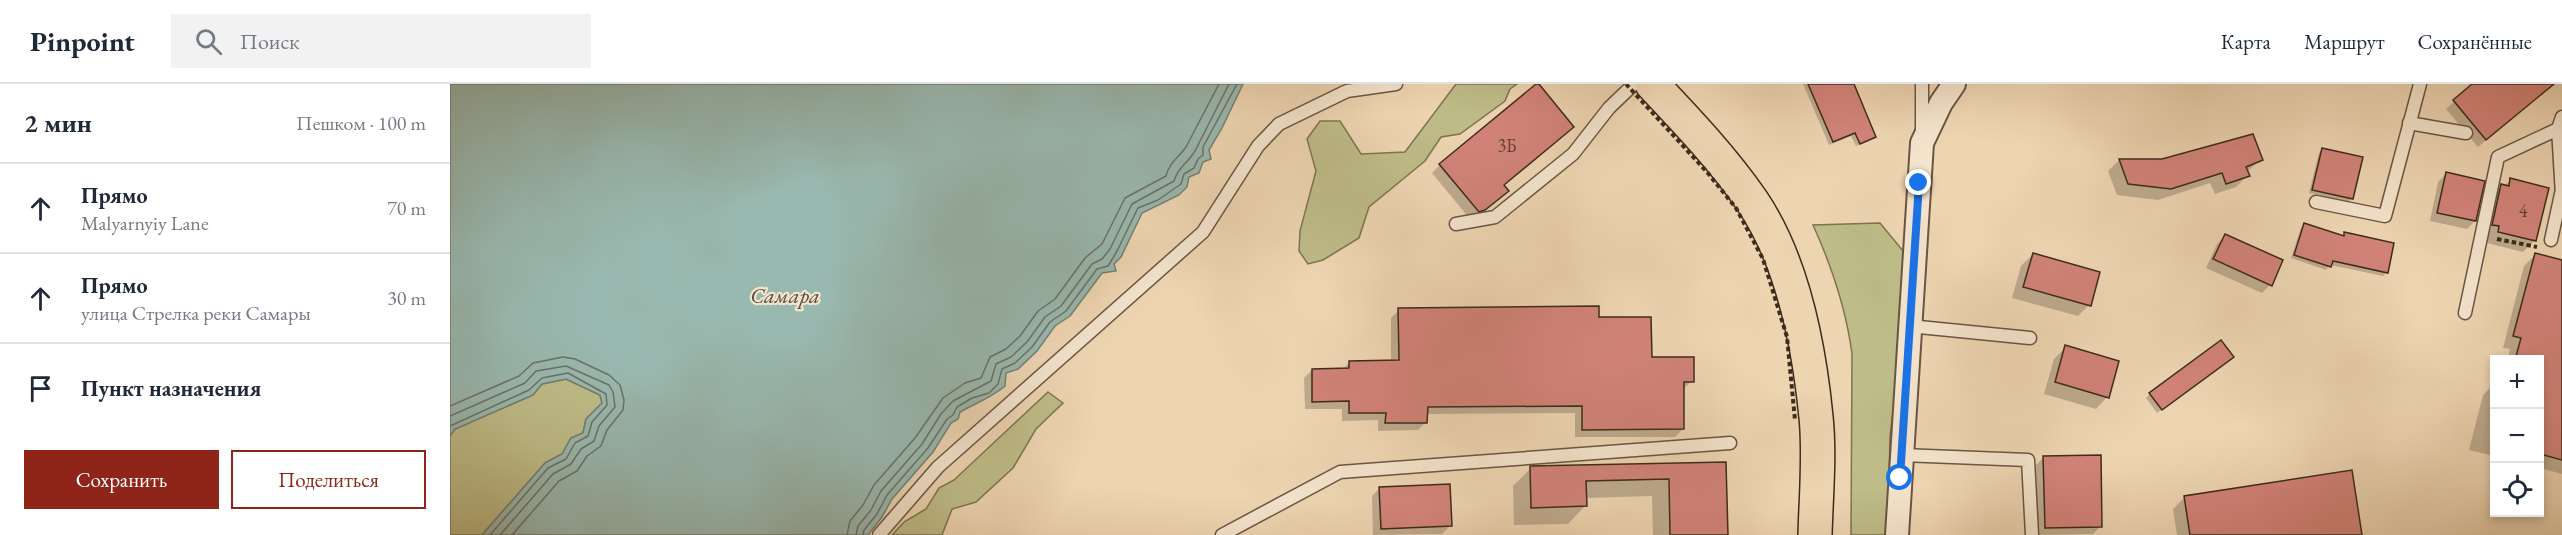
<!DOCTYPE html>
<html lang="ru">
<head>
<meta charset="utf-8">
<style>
	body { margin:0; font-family:"EB Garamond",serif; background:#f2f2f3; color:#1f2937 }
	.controls { position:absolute; right:18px; bottom:18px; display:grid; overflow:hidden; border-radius:0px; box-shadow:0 3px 9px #0003 }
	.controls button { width:54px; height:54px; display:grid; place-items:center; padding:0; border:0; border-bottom:2px solid #e0e1e3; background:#fff; color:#1f2937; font:30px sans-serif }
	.stop { position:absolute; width:18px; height:18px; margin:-14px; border:4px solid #1a73e8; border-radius:50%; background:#fff }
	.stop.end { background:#1a73e8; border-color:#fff; box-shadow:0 2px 6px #0008 }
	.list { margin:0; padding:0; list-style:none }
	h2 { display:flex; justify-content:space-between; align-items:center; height:78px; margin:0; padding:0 24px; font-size:26px }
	h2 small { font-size:20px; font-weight:400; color:#747a83 }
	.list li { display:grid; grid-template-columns:39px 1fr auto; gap:18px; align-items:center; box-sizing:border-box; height:90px; padding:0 24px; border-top:2px solid #e0e1e3 }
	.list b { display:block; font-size:22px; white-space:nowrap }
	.list p { margin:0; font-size:20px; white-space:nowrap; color:#747a83 }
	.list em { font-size:20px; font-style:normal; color:#747a83 }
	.actions { display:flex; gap:12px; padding:18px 24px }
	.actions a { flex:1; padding:14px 0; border:2px solid #8f2418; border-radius:0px; text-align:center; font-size:21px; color:#8f2418 }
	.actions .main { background:#8f2418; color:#fff }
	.icon { flex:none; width:33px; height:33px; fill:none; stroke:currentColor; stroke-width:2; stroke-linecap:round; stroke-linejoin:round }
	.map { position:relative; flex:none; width:2112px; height:451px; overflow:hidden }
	header { display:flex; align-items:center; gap:36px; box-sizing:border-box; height:84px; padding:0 30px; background:#fff; border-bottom:2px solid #e0e1e3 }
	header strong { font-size:28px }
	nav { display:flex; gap:33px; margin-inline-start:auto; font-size:21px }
	.search { width:420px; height:54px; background:#f2f2f3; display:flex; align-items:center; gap:15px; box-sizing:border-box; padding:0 21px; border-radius:0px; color:#747a83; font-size:22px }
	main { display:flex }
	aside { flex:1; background:#fff }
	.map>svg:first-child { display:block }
	.green { fill:#bebc88; stroke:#7e7452; stroke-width:1.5 }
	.water { fill:#99b8af; stroke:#748074; stroke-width:1.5 }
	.shadow { fill:#0003 }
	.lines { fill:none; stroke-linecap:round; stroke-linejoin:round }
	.shore { stroke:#6b7266; stroke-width:1.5 }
	.building { fill:#d28379; stroke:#3d2b1c; stroke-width:1.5 }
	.service-casing { stroke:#695642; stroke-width:15 }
	.minor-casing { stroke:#695642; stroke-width:26 }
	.primary-casing { stroke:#3d2b1c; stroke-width:36 }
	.path { stroke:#3d2b1c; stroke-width:4; stroke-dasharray:4.5 3; stroke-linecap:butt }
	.service { stroke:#f4e4cd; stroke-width:12 }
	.minor { stroke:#f4e4cd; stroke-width:22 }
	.primary { stroke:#eed5b2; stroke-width:33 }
	.path-bridge { stroke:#3d2b1c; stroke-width:4; stroke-dasharray:4.5 3; stroke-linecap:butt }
	.route { stroke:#1a73e8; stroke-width:8 }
	.labels { text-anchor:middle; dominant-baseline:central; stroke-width:4.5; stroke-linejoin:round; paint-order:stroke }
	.number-label { font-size:18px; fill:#624133 }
	.water-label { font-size:22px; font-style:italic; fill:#544e41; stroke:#f4e4cd }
</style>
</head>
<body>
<header>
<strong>Pinpoint</strong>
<div class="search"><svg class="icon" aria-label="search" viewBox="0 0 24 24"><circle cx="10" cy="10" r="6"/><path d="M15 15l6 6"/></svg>Поиск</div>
<nav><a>Карта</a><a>Маршрут</a><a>Сохранённые</a></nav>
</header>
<main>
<aside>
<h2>2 мин<small>Пешком · 100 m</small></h2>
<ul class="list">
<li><svg class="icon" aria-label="ahead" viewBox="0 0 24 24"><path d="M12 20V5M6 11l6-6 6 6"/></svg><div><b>Прямо</b><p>Malyarnyiy Lane</p></div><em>70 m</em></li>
<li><svg class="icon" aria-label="ahead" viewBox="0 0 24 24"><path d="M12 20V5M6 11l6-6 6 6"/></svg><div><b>Прямо</b><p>улица Стрелка реки Самары</p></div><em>30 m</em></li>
<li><svg class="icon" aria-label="arrive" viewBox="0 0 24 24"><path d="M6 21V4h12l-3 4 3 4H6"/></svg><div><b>Пункт назначения</b></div></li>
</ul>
<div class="actions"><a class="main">Сохранить</a><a>Поделиться</a></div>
</aside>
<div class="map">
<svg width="2112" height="451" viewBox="0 0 2112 451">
	<rect width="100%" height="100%" fill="#eed5b2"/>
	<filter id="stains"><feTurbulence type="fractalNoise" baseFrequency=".00333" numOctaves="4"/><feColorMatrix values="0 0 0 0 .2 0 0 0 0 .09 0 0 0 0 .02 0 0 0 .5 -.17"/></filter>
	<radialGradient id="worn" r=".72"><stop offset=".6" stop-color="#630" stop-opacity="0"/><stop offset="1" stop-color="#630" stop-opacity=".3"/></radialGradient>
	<g class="green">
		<polygon points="1006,0 1067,0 1060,5 1055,17 1010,50 991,53 975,77 919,123 909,154 873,176 858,180 849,167 850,147 866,87 857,55 870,37 890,37 911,70 955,68"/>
		<path d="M 1430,139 L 1458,173 L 1454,241 L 1440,352 L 1438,451 L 1401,451 L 1402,270 C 1396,224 1382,183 1363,141 Z"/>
		<polygon points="116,295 150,311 152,319 136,335 133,349 121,354 112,370 95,379 32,451 0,451 0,352 5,345 83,311 92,300"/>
		<polygon points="598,308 613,319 586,345 563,384 526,418 502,425 492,451 442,451 454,438 476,425 489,404 504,396"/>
	</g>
	<path class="water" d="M 0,0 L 793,0 L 772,44 L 759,66 L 761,75 L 753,78 L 749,89 L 739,93 L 737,103 L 729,111 L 692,129 L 671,173 L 664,180 L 666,187 L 652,189 L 620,232 L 605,242 L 587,267 L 568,285 L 556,289 L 555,302 C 541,314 526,319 510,328 L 508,335 L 501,339 L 483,368 L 442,415 L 432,433 L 418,451 L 32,451 L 95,379 L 112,370 L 121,354 L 133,349 L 136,335 L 152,319 L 150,311 L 116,295 L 92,300 L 83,311 L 5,345 L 0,352 Z"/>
	<g class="shadow">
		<polygon points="1353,0 1402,0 1424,53 1406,62 1401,52 1379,61"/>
		<polygon points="2024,0 2102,0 2028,63 1996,25"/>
		<polygon points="1873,65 1902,114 1898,118 1859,109 1869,69"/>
		<polygon points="1811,75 1797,88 1798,91 1786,103 1765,110 1760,99 1708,116 1667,111 1658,87 1669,76"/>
		<polygon points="990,81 1052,102 1049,114 1025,134 1020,135 982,89"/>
		<polygon points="1996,90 2025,137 2017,145 1980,137 1988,98"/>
		<polygon points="2061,96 2085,156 2073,168 2037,159 2038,154 2031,152 2040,114"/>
		<polygon points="1854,140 1892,153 1895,150 1937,188 1933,192 1880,181 1876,186 1841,174 1851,144"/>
		<polygon points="1775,152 1820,201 1812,209 1756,184 1767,160"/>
		<polygon points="1583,170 1639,221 1628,232 1562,214 1571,182"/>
		<polygon points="2085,171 2112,178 2112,390 2090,384 2090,276 2057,276 2060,265 2053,264 2074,182"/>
		<polygon points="949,226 1147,235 1200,275 1242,297 1233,305 1233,345 1225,353 1125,353 1125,329 976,330 976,338 968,346 928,347 928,336 892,337 892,325 855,325 854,294 862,286 892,286 900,278 941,278 941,234"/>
		<polygon points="1616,263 1657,313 1646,325 1594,310 1604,275"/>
		<polygon points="1778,276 1707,329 1696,314 1700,310"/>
		<polygon points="2044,300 2044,372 2019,366 2033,311"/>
		<polygon points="1594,373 1651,442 1643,450 1587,451 1586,381"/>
		<polygon points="1275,379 1276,451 1203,451 1202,412 1135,414 1135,422 1118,440 1064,441 1063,402 1081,384"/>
		<polygon points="930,404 1000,442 992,450 923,451 922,412"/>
		<polygon points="1735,413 1910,451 1727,451 1723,425"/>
	</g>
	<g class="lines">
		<g class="shore">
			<polyline points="0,322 69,292 83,279 113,273 125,275 159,291 170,301 174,316 173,326 157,346 151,362 137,372 127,387 109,397 62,451"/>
			<polyline points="0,332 75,299 86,287 116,282 159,301 163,308 165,323 149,342 144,357 131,365 121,380 103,390 50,451"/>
			<polyline points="0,342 79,306 92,294 118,289 156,310 157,321 142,338 138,352 125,359 116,375 98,384 40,451"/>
			<path d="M 397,451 L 400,437 L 413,421 L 424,401 L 465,354 L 493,314 L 515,299 L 531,294 L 540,273 L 556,265 L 570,252 L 588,227 L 605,215 L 635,174 L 652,160 L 675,114 L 716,92 C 719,79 729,73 736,63 L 769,0"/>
			<path d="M 406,451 L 408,442 L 421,426 L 431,407 L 472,360 L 491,330 L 503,317 L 541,297 L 546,280 L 561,273 L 577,258 L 595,233 L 611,222 L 642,180 L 652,175 L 660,165 L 682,120 L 724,97 C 728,83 738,79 745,67 C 756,45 768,22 779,0"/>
			<polyline points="413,451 414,446 427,430 437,411 478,364 497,335 503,331 507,323 522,314 539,309 548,300 552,285 565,279 582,263 600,238 616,227 647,185 658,182 666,169 688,124 708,116 731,100 734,90 744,84 748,75 753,71 753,63 787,0"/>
		</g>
	</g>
	<g class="building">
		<polygon points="1086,0 1089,0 1124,43 1054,101 1059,107 1035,126 1029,128 989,80"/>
		<polygon points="1358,0 1404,0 1426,53 1410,60 1405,49 1383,58"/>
		<polygon points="2022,0 2104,0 2036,56 2003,16"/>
		<polygon points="1803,50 1813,76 1796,83 1800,92 1776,100 1772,89 1721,105 1678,100 1669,75 1712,75"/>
		<polygon points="1872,64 1913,73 1903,115 1862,106"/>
		<polygon points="1996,88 2035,97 2026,137 1987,129"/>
		<polygon points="2060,94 2099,104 2086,157 2048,148 2049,142 2042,141 2051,100 2059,102"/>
		<polygon points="1854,139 1894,152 1894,148 1944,159 1938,189 1883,177 1881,183 1844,171"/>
		<polygon points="1775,150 1833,176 1822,202 1763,175"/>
		<polygon points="1583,169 1650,188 1641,222 1573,203"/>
		<polygon points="2085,169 2112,176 2112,376 2090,370 2090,276 2065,276 2071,254 2063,252"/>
		<polygon points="1149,222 1149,233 1201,233 1202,273 1244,273 1244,298 1234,298 1234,345 1132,346 1132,322 978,323 977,339 935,339 936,329 899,329 899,317 862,318 862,285 899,284 899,277 949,276 948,224"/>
		<polygon points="1771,256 1784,273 1712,326 1699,309"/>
		<polygon points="1615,261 1669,277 1659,314 1605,298"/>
		<polygon points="1651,371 1652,443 1595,444 1593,372"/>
		<polygon points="1276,378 1278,451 1220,451 1219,395 1136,397 1137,422 1081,424 1080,382"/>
		<polygon points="1902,386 1912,451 1740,451 1734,412"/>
		<polygon points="1000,400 1002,442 931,445 929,403"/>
	</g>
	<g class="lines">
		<g class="service-casing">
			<g id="service">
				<polyline points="1472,0 1472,47"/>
				<polyline points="2112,33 2108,45 2112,111"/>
				<polyline points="1959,39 2016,49"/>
				<polyline points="1866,118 1935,132 1970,0"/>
				<polyline points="1006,140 1045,133 1123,70 1159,24 1184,0"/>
				<polyline points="2101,156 2111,110"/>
				<polyline points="2015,229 2048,73 2108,45"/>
				<polyline points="1459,242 1580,254"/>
				<polyline points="1452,371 1578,376 1582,451"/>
				<polyline points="429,451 488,383 753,148 808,62 829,40 897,7 946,0"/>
				<polyline points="772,451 890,388 1280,359"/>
			</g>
		</g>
		<g class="minor-casing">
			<polyline id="minor" points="1447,451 1472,59 1491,19 1504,0"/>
		</g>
		<g class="primary-casing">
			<path id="primary" d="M 1202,0 C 1237,37 1273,75 1302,117 C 1343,177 1359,262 1366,333 C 1370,371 1366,412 1365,451"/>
		</g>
		<polyline class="path" points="2047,155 2087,163"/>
		<use href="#service" class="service"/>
		<use href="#minor" class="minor"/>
		<use href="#primary" class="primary"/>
		<polyline class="path-bridge" points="1176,0 1257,88 1286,124 1313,175 1337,253 1345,336"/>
	</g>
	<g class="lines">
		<polyline class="route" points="1450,394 1469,99"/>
	</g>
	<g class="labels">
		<g class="number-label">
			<text x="1057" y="61">3Б</text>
			<text x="2073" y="126">4</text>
		</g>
		<g class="water-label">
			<text x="335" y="211">Самара</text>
		</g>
	</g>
	<rect width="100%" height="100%" filter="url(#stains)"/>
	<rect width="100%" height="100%" fill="url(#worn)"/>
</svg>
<div class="controls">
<button>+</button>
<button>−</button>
<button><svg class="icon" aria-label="locate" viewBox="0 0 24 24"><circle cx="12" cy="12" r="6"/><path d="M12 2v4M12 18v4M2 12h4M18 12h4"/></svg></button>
</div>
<div class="stop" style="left:1450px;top:394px"></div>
<div class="stop end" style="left:1469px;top:99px"></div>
</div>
</main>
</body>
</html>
